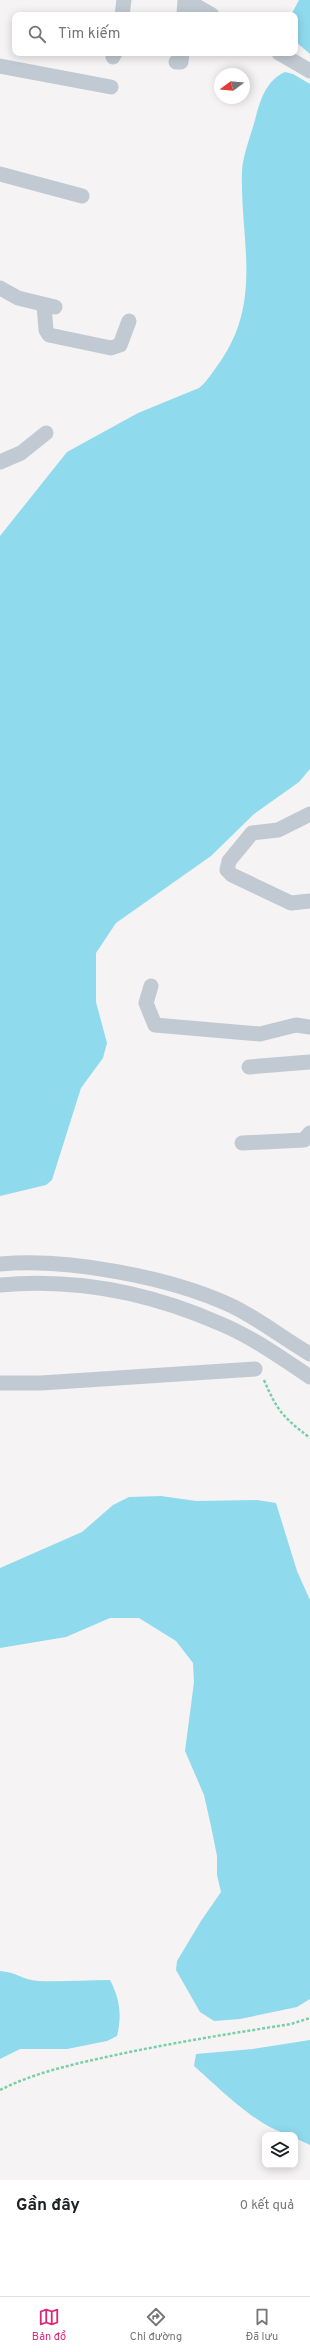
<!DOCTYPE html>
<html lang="vi">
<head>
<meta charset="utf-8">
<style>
	body { margin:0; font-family:Overpass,sans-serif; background:#f6f6f6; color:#202124 }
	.controls { position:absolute; right:12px; bottom:12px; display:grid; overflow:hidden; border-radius:8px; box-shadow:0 2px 10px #0003 }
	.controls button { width:36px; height:36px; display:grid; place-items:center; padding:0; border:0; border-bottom:1px solid #e0e0e0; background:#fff; color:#202124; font:20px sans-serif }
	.compass { position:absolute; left:214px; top:68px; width:36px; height:36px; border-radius:50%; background:#fff; box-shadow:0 2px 10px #0003; rotate:254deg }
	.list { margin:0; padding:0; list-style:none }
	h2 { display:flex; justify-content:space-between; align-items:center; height:52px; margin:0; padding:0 16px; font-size:17px }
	h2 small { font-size:13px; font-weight:400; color:#757577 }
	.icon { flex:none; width:22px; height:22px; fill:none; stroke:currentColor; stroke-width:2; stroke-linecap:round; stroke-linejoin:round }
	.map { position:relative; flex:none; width:310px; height:2180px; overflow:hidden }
	.search { position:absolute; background:#fff; box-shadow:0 2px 10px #0003; left:12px; right:12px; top:12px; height:44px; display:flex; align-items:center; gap:10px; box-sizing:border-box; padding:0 14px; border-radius:8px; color:#757577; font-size:15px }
	.sheet { height:116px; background:#fff }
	nav { display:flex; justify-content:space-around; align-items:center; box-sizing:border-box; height:56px; border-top:1px solid #e0e0e0; background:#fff; font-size:11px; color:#757577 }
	nav a { display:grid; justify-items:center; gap:2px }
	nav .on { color:#db2777 }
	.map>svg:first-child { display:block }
	.water { fill:#90daee }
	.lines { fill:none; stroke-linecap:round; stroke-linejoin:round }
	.path { stroke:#7ad0a6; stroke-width:2.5; stroke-dasharray:3 2; stroke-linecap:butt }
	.street { stroke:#c1cad2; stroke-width:15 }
</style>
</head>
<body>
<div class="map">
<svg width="310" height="2180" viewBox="0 0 310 2180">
	<rect width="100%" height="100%" fill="#f5f3f3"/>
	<g class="water">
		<polygon points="299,0 310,0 310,54 295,41 295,15 291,15"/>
		<path d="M 285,72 L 293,74 L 310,84 L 310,769 L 299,782 L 254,814 L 211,856 L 116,923 L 96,953 L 96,1002 L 107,1043 L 103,1058 L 81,1088 L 52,1180 L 46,1185 L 0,1196 L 0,536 L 67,452 L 138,413 L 199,388 C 208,381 213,371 220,362 C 263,300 240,240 242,171 C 243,153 252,133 256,116 C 261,98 267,80 285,72 Z"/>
		<polygon points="161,1496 196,1501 257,1500 276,1503 297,1571 310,1600 310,1999 297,2007 240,2019 214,2021 200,2012 176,1970 177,1961 201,1921 221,1892 217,1875 217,1856 211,1826 204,1795 185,1751 194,1682 193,1663 176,1641 139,1618 110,1618 66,1637 0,1648 0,1568 82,1532 113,1505 129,1497"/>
		<path d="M 0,1971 C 16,1972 23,1980 38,1981 C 62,1982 86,1980 110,1980 C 120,1999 122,2016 117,2036 L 107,2041 L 67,2049 L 20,2049 L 0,2059 Z"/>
		<path d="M 310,2040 L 310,2145 L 295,2138 L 295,2135 C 265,2135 217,2086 194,2066 L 196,2054 L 253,2049 Z"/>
	</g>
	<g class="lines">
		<g class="path">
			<path d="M 264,1380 C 277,1411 284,1418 310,1438"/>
			<path d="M 0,2090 C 38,2071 79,2063 120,2054 C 177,2042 234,2033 291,2024 L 310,2018"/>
		</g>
		<g class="street">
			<polyline points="186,0 212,15"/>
			<polyline points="122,15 124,0"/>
			<polyline points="184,15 185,0"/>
			<polyline points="279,53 310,71"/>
			<polyline points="113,57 115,53"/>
			<polyline points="176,62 181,62 182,53"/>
			<polyline points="0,66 111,87"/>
			<polyline points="0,174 82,196"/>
			<polyline points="0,288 18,298 55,307"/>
			<polyline points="44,305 46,330 49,335 111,348 120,345 129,321"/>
			<polyline points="0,462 21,453 46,433"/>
			<polyline points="310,814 278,830 252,833 229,861 227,870 232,875 291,903 310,901"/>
			<polyline points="151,986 146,1003 155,1025 260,1034 296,1025 310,1027"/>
			<polyline points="249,1067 310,1062"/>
			<polyline points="242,1143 304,1140 310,1133"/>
			<path d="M 0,1264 C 68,1258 170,1277 232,1306 C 259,1319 284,1339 310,1354"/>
			<path d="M 0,1285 C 76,1278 151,1293 221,1324 C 252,1337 282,1358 310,1377"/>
			<polyline points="0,1383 41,1383 255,1369"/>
		</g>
	</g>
</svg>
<div class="controls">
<button><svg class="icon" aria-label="layers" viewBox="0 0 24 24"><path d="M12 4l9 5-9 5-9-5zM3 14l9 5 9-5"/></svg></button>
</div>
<svg class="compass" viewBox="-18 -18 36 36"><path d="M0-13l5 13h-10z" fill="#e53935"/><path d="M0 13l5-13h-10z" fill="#757577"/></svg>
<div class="search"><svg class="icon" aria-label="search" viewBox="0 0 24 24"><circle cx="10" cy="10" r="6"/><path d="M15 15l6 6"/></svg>Tìm kiếm</div>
</div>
<section class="sheet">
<h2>Gần đây<small>0 kết quả</small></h2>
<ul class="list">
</ul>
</section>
<nav>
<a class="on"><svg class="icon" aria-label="map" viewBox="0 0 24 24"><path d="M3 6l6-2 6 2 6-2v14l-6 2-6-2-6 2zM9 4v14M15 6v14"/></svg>Bản đồ</a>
<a><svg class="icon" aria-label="directions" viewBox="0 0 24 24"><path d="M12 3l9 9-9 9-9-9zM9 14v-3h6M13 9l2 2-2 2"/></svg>Chỉ đường</a>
<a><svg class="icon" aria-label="saved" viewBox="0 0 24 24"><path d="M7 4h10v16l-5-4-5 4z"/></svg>Đã lưu</a>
</nav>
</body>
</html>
